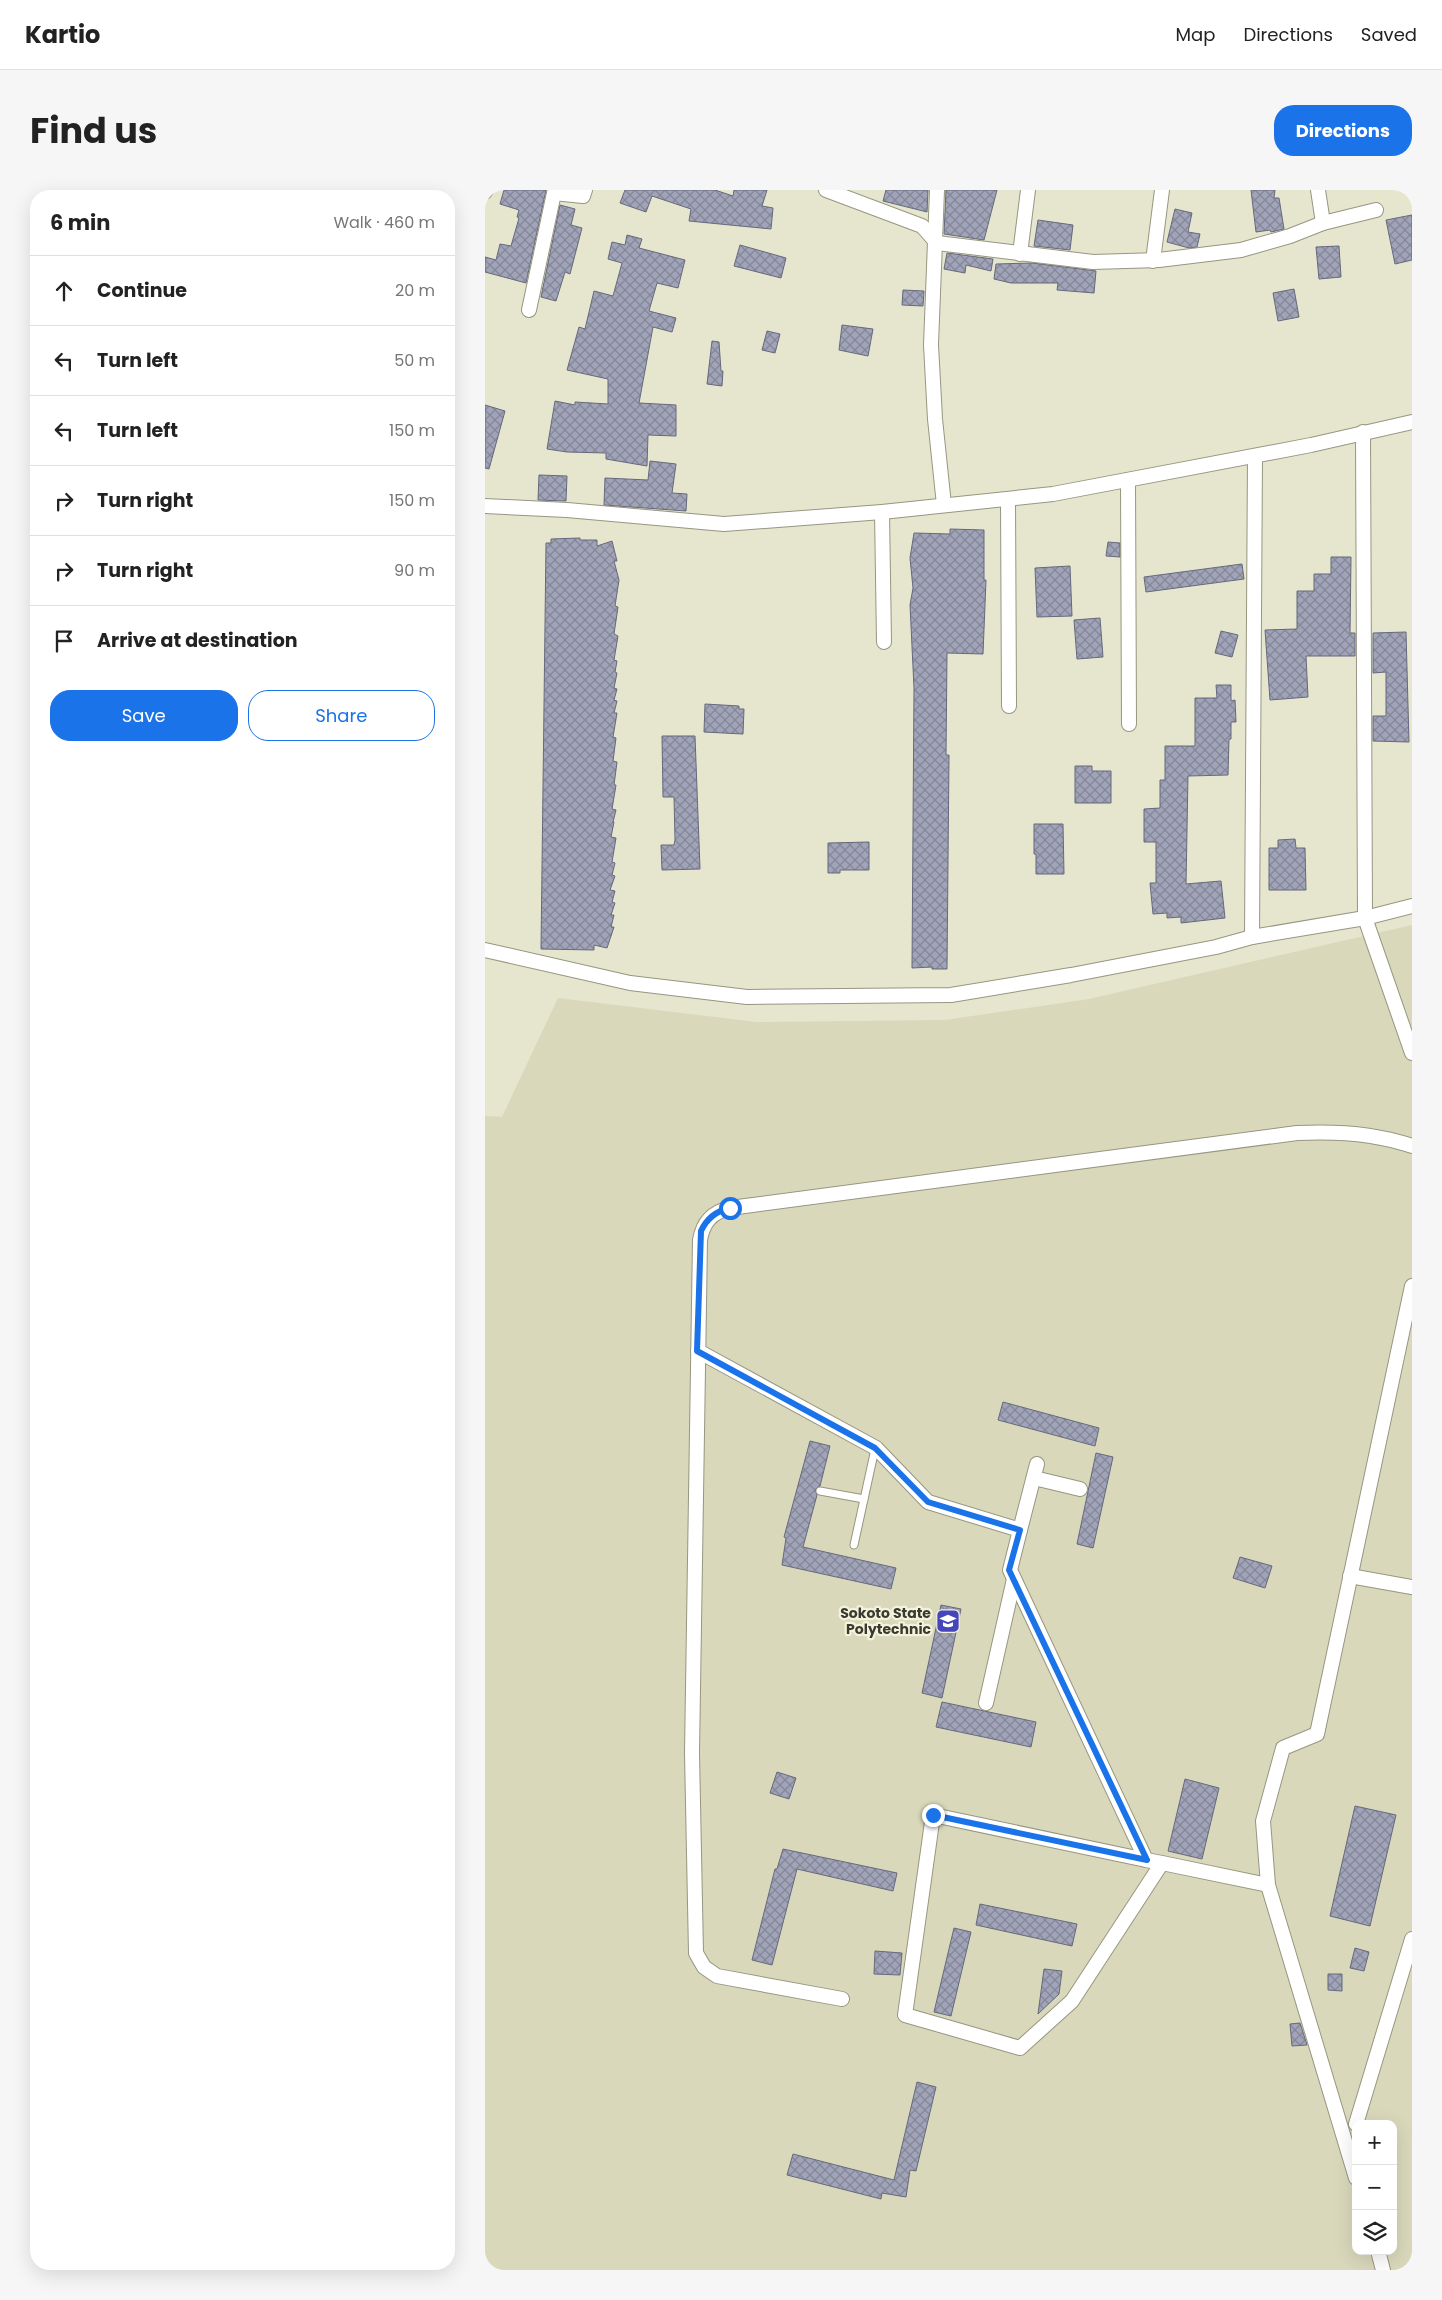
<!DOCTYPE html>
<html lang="en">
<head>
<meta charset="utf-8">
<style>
	body { margin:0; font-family:Poppins,sans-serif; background:#f6f6f6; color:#222 }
	.controls { position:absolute; right:15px; bottom:15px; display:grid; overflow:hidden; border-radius:10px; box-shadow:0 5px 20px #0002 }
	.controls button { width:45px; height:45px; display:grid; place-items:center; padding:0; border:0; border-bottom:1px solid #e0e0e0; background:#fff; color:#222; font:25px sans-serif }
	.stop { position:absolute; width:15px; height:15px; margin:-11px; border:4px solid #1a73e8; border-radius:50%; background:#fff }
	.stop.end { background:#1a73e8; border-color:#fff; box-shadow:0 1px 5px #0008 }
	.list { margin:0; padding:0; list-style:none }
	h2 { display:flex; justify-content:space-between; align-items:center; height:65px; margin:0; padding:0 20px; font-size:21px }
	h2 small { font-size:16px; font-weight:400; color:#767676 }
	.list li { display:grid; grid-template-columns:32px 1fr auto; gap:15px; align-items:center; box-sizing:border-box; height:70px; padding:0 20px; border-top:1px solid #e0e0e0 }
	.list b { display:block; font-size:19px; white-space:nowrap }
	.list em { font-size:16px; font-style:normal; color:#767676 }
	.actions { display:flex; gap:10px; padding:15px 20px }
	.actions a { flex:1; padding:11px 0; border:1px solid #1a73e8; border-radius:20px; text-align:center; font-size:18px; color:#1a73e8 }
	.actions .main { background:#1a73e8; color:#fff }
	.icon { flex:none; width:28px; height:28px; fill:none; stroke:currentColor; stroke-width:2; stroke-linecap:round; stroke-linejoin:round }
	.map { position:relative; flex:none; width:927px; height:2080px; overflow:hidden; border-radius:20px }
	header { display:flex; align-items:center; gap:30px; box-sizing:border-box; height:70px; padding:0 25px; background:#fff; border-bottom:1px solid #e0e0e0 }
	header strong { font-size:24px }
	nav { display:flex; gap:28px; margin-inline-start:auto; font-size:18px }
	.intro { display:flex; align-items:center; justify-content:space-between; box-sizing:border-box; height:120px; padding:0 30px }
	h1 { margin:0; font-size:35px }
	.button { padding:12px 22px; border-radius:20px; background:#1a73e8; color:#fff; font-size:18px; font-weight:700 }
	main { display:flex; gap:30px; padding:0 30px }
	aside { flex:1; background:#fff; border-radius:20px; box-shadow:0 5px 20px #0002 }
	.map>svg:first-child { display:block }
	.built { fill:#d9d8bb; fill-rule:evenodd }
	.building { fill:url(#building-cross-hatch); stroke:#65697c }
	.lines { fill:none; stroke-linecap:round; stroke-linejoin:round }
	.service-casing { stroke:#979681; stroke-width:9 }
	.minor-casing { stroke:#979681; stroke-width:16 }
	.service { stroke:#fff; stroke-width:7 }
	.minor { stroke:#fff; stroke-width:14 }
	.route { stroke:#1a73e8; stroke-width:6 }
	.labels { text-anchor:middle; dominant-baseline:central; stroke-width:4.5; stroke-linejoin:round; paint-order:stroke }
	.poi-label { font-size:14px; font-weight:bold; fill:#3a3a31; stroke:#f3f2db; text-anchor:end }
</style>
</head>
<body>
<header>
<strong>Kartio</strong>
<nav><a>Map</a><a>Directions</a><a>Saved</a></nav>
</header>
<div class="intro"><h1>Find us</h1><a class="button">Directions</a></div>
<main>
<aside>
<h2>6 min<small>Walk · 460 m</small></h2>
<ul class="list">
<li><svg class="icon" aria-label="ahead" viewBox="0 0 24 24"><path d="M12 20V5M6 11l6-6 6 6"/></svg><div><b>Continue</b></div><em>20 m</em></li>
<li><svg class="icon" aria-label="left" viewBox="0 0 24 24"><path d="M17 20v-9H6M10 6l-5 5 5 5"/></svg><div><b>Turn left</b></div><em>50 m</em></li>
<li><svg class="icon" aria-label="left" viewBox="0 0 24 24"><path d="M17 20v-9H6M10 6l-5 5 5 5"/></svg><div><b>Turn left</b></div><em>150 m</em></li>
<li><svg class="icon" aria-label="right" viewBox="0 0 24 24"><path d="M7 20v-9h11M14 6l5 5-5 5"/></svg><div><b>Turn right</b></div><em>150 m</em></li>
<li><svg class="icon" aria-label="right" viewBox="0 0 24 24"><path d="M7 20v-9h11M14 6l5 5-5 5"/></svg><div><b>Turn right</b></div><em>90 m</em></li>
<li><svg class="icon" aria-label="arrive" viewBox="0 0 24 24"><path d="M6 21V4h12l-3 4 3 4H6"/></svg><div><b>Arrive at destination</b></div></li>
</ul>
<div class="actions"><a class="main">Save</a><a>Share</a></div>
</aside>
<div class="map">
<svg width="927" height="2080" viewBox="0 0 927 2080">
	<defs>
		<pattern id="building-cross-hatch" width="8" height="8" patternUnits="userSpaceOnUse" patternTransform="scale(1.25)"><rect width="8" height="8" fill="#a1a4b9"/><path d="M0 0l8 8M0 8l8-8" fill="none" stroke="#848797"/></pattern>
	</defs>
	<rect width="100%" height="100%" fill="#e6e5ce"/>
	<path class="built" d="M 927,735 L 927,2080 L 0,2080 L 0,926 L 17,927 L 73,808 L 271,832 L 460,830 L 604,809 ZM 871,1934 L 908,1934 L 908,2061 L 871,2061 Z"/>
	<g class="building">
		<polygon points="19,0 61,0 41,93 0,82 0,67 11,70 15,54 26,56 34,28 32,27 34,20 15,14"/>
		<polygon points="140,0 230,0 248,6 249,0 282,0 277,16 288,18 286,39 204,31 206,19 167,6 161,22 135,13"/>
		<polygon points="401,0 443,0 442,22 398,11"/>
		<polygon points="461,0 512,0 499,50 459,44"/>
		<polygon points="766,0 790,0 789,8 794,8 799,39 786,42 785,40 771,42"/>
		<polygon points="75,15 90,19 86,35 97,38 85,84 80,82 71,111 56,107"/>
		<polygon points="690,19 707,23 703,42 715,44 712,57 704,58 682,52"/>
		<polygon points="927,25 927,70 910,74 901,30"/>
		<polygon points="553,30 588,35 585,60 549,56"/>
		<polygon points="142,45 157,49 154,58 200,70 193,98 172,93 164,121 191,128 187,142 168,137 154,213 191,215 191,246 163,245 162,276 121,269 121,263 82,262 62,259 70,211 90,215 90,212 123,214 123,189 82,180 94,137 100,139 109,101 128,106 137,73 123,69 127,52 140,55"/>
		<polygon points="255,55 301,68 296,88 249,76"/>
		<polygon points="854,56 856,87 834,89 831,57"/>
		<polygon points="462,63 508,69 506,81 481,75 480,83 459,79"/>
		<polygon points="547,73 611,81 609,103 572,100 573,93 526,93 509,89 511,74"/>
		<polygon points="809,99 814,127 793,131 788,103"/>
		<polygon points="418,100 439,101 438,116 417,115"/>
		<polygon points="357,135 388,139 383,166 354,160"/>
		<polygon points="282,141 295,144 290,163 277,160"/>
		<polygon points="227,151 234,152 236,181 238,181 237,196 222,194"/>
		<polygon points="0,215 20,221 4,279 0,278"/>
		<polygon points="165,271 191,274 187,303 202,304 201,321 119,315 120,288 163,290"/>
		<polygon points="54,285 82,286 81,311 53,310"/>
		<polygon points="465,339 499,340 499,390 501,390 498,464 462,463 461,565 464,565 462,779 447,779 447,777 427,778 429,498 425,415 428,398 425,368 429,343 465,344"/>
		<polygon points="95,348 95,350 112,350 112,356 127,351 132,371 129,371 134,390 130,416 133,417 129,444 133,446 129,470 132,471 130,482 132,483 129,498 132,499 129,510 132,511 129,523 132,523 128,547 131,548 128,571 132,572 129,595 131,595 127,619 131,620 128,632 129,632 126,647 131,648 127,672 130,673 127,685 130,686 125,700 130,701 127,712 130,713 126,725 129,725 126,737 129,737 122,758 109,755 109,760 56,759 61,353 66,353 66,349"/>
		<polygon points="623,352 635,353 635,367 621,366"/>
		<polygon points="846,367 866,367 865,443 870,443 870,466 821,466 823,507 785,510 780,440 812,439 812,401 829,401 829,384 846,384"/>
		<polygon points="757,374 759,389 661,402 659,387"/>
		<polygon points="585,376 587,426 552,427 550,378"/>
		<polygon points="615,428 618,467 592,469 589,430"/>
		<polygon points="736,441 753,445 747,467 730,463"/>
		<polygon points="921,442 924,552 888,551 888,526 901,526 901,482 888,483 888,443"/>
		<polygon points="731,495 746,495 746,511 750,510 751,532 746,532 746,549 744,549 743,585 703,586 701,694 736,691 740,728 696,733 696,727 682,728 682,723 668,724 665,693 671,693 671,652 659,652 659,619 675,618 675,590 680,590 680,556 710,556 710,508 732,508"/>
		<polygon points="220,514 254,516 254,519 259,519 258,544 219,542"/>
		<polygon points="177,546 210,546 215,679 177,680 176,655 189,655 190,650 189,607 178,607"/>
		<polygon points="590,576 607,576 607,581 626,581 626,613 590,613"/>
		<polygon points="549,634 578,634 579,684 551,684 551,664 549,664"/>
		<polygon points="810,649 811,658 820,658 821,700 784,700 784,658 793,658 793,650"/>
		<polygon points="384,652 384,680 355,680 355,683 343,683 343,653"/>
		<polygon points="518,1212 614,1238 610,1256 513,1230"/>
		<polygon points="325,1251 345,1256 335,1296 330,1300 332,1305 318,1357 411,1378 406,1399 297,1375 301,1348 299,1347"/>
		<polygon points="611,1263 628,1267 608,1358 592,1354"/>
		<polygon points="755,1367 787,1376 780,1398 748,1388"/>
		<polygon points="456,1415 476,1419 457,1508 437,1503"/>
		<polygon points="457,1512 551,1532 546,1557 451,1537"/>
		<polygon points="292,1582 311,1588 304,1609 285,1603"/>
		<polygon points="700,1589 734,1598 717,1669 683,1661"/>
		<polygon points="870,1616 911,1625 885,1736 845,1726"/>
		<polygon points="298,1659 412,1683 408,1701 312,1679 287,1775 267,1770 290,1679 292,1679"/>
		<polygon points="495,1714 592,1734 587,1756 491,1735"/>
		<polygon points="469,1738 486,1742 466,1826 449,1822"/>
		<polygon points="870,1758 884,1762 879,1781 865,1778"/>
		<polygon points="390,1761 417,1763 415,1785 389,1784"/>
		<polygon points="559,1779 577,1781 574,1804 553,1824"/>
		<polygon points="843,1784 857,1784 857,1801 843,1800"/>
		<polygon points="815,1833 822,1855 807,1856 805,1834"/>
		<polygon points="432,1892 451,1897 431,1981 425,1980 421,2007 397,2003 396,2009 302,1985 308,1964 409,1990"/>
	</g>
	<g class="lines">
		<g class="service-casing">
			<g id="service">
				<polyline points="335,1301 379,1309"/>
				<polyline points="369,1355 390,1259"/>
			</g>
		</g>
		<g class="minor-casing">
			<g id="minor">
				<polyline points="341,0 437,36 452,53 608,72 674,70 756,60 805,46 838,33 891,20"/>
				<polyline points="452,0 446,155 450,229 459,315"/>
				<polyline points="833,0 838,33"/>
				<polyline points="0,2 1,0"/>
				<polyline points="535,64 543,0"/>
				<polyline points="668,71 677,0"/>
				<polyline points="44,120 69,3 98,6 100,0"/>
				<polyline points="878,242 880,728 927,863"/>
				<polyline points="643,290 644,534"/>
				<polyline points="523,309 524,516"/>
				<polyline points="0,316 82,320 239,334 397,322 568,304 826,255 927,232"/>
				<polyline points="397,322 399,452"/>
				<polyline points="767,747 770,266"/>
				<polyline points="0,760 145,793 262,807 466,805 586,785 731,757 767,747 880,728 927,716"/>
				<polyline points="213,1161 391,1258 443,1312 535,1340 525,1380 661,1670"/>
				<polyline points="549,1288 595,1299"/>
				<polyline points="535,1340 552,1274"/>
				<polyline points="865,1386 927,1397"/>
				<polyline points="501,1513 529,1389"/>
				<polyline points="677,1673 587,1811 535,1858 420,1825 448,1625 661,1670 677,1673 783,1695"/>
				<path d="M 357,1809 L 232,1786 L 219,1777 L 211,1763 L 207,1563 L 215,1050 C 218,1032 227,1022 245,1018 L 812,943 C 851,941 890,943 927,956"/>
				<polyline points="871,1934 927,1749"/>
				<polyline points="871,1988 783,1695 778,1631 798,1558 832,1544 927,1096"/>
				<polyline points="893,2061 898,2080"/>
			</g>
		</g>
		<use href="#service" class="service"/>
		<use href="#minor" class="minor"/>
	</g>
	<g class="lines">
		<path class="route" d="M 245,1018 C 231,1021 222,1028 216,1041 L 212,1161 L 390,1258 L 443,1312 L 535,1340 L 524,1380 L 662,1670 L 448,1625"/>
	</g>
	<defs>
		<g id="university-square" transform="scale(1.25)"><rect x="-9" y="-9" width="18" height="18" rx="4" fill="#4745bb" stroke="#f3f2db"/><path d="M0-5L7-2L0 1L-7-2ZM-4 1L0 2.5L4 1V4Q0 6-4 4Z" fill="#fff"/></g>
	</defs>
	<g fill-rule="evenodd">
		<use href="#university-square" x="463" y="1431"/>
	</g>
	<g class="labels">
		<g class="poi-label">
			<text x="446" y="1423">Sokoto State<tspan x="446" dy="16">Polytechnic</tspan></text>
		</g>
	</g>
</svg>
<div class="controls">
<button>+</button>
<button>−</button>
<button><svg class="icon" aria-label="layers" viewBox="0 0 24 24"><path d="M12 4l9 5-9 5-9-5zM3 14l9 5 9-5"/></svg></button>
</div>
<div class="stop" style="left:245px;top:1018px"></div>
<div class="stop end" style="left:448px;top:1625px"></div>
</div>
</main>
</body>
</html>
